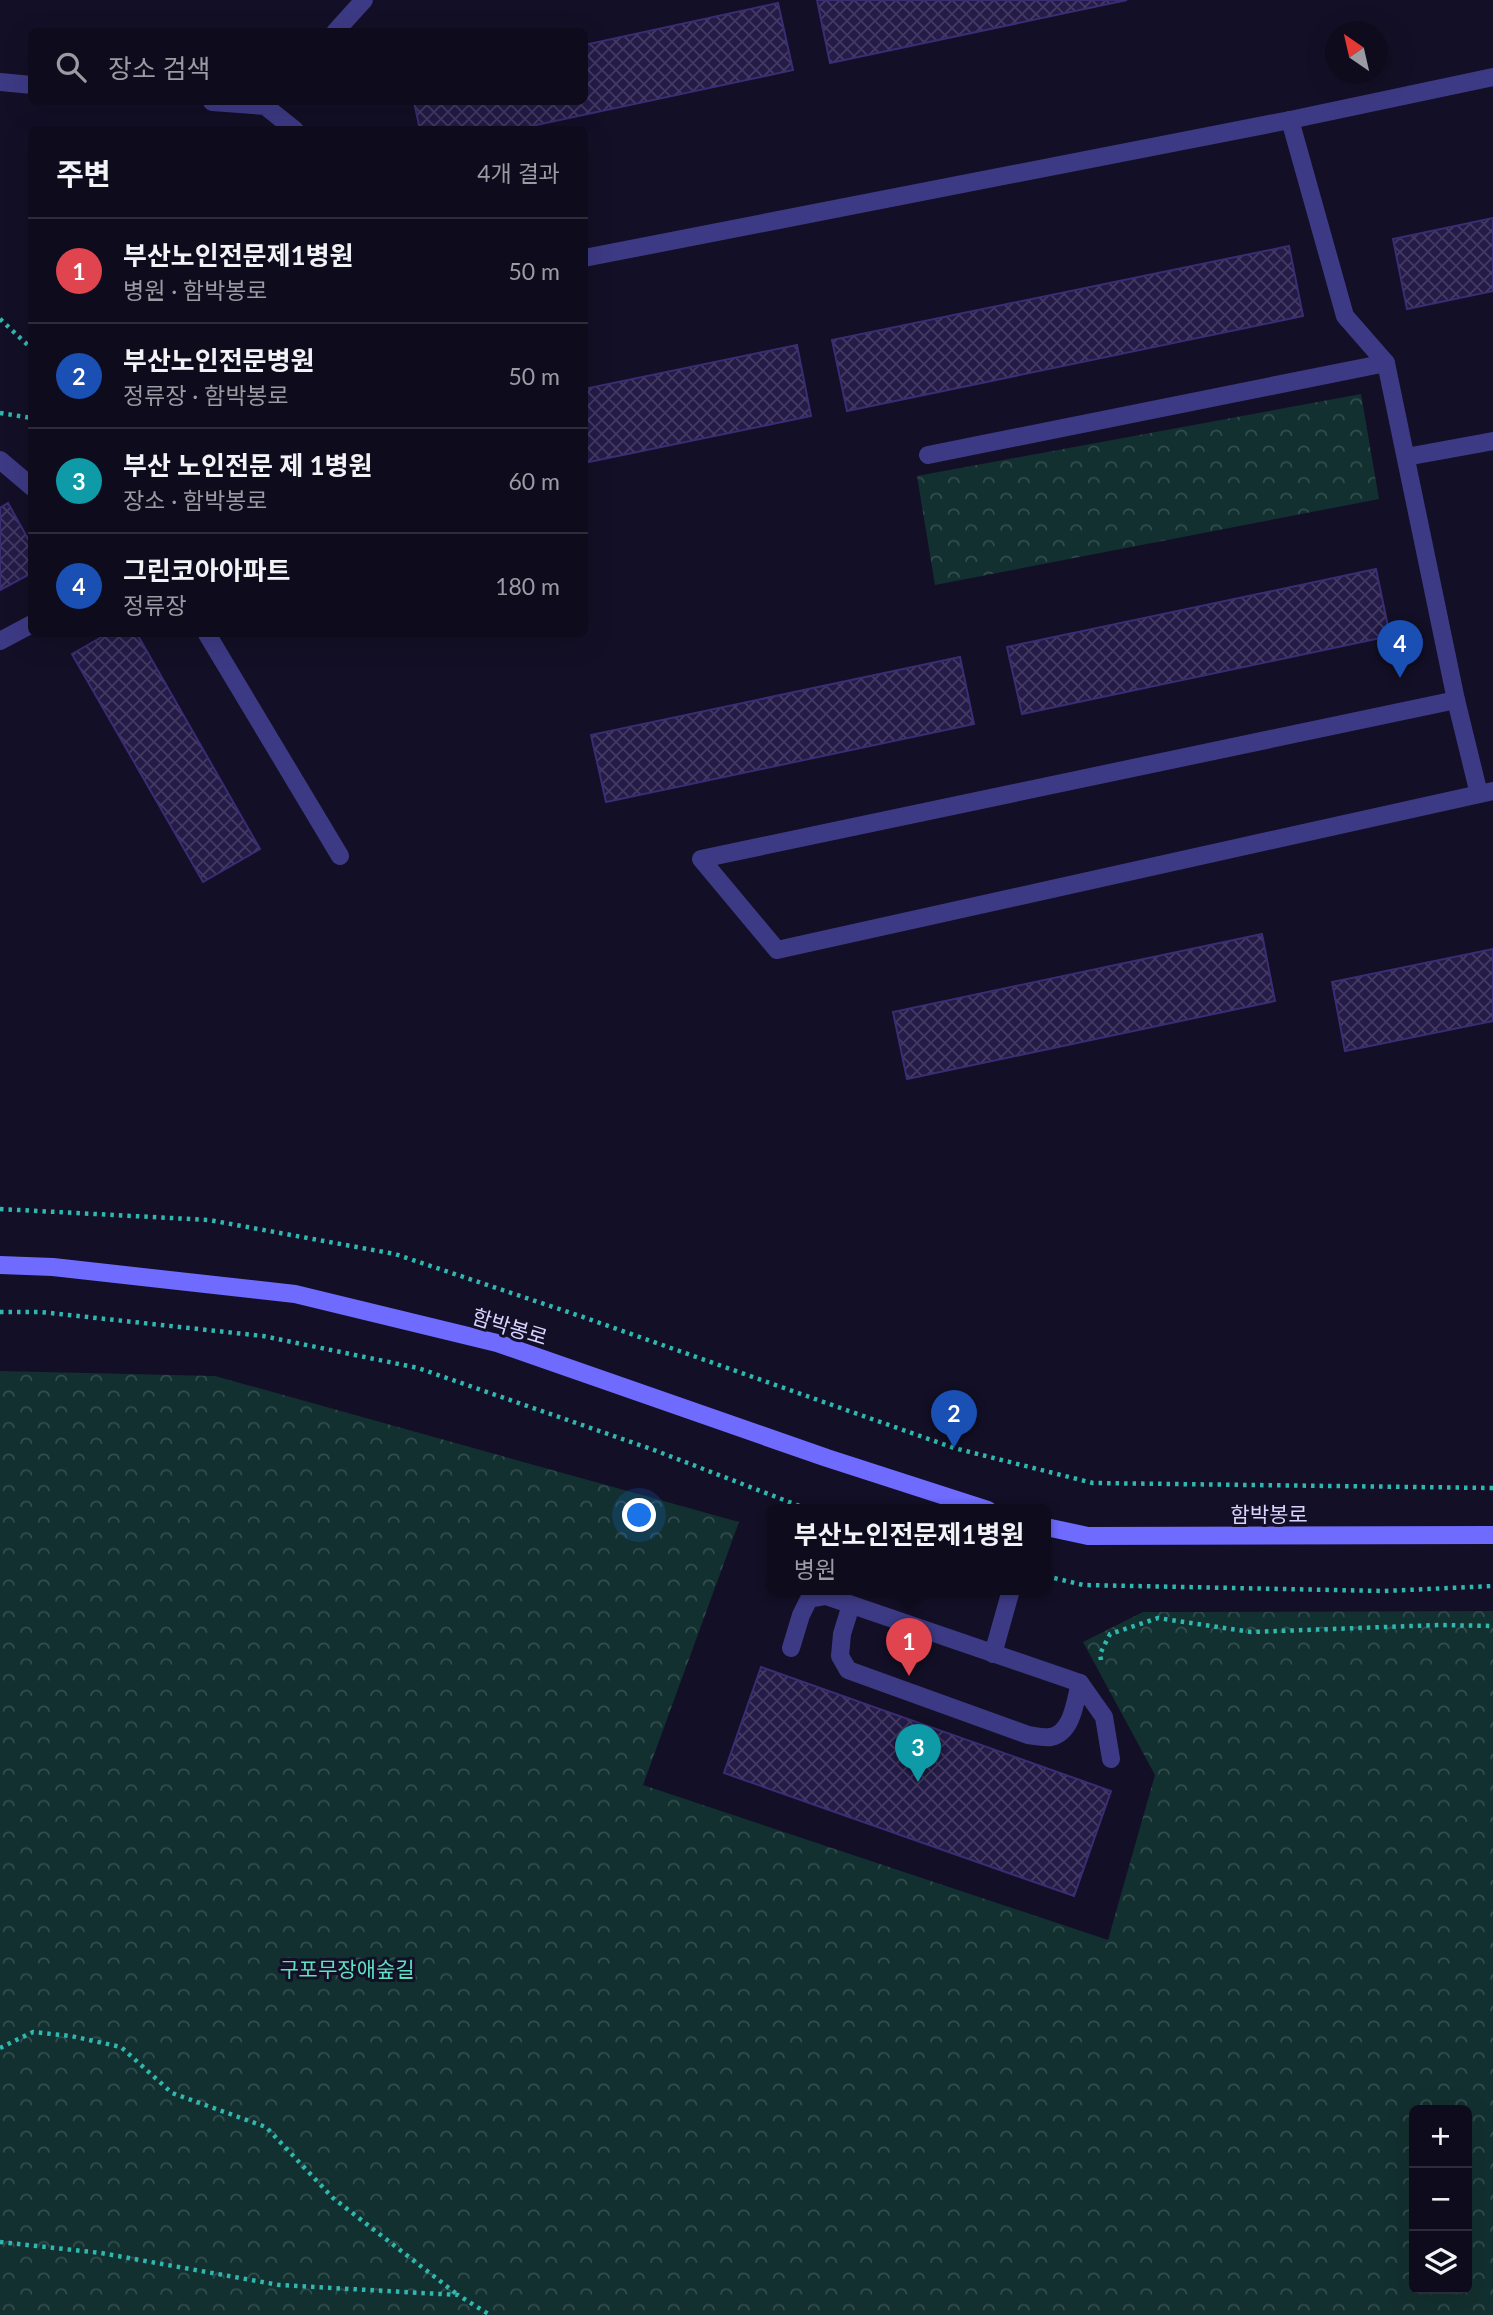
<!DOCTYPE html>
<html lang="ko">
<head>
<meta charset="utf-8">
<style>
	body { margin:0; font-family:Lato,"Noto Sans KR",sans-serif; background:#171425; color:#f1f3f6 }
	.controls { position:absolute; right:21px; bottom:21px; display:grid; overflow:hidden; border-radius:10px; box-shadow:0 7px 28px #0002 }
	.controls button { width:63px; height:63px; display:grid; place-items:center; padding:0; border:0; border-bottom:2px solid #2e2b3b; background:#0e0b1c; color:#f1f3f6; font:35px sans-serif }
	.compass { position:absolute; left:1325px; top:21px; width:63px; height:63px; border-radius:50%; background:#0e0b1c; box-shadow:0 7px 28px #0002; rotate:326deg }
	.you { position:absolute; left:640px; top:1516px; width:24px; height:24px; margin:-18px; border:5px solid #fff; border-radius:50%; background:#1a73e8; box-shadow:0 0 0 10px #1a73e833 }
	.badge { display:grid; place-items:center; width:46px; height:46px; border-radius:50%; background:#00e5ff; color:#fff; font-size:23px; font-weight:700 }
	.pin { position:absolute; translate:-50% -58px; filter:drop-shadow(0 2px 4px #0008) }
	.pin::after { content:''; position:absolute; top:37px; width:24px; height:21px; background:inherit; clip-path:polygon(0 0,100% 0,50% 100%) }
	.popup { position:absolute; left:767px; top:1504px; width:284px; height:91px; box-sizing:border-box; display:grid; place-content:center; border-radius:10px; background:#0e0b1c; filter:drop-shadow(0 2px 5px #0005); font-size:23px; white-space:nowrap; color:#9b9ba3 }
	.popup b { font-size:26px; color:#f1f3f6 }
	.popup::after { content:''; position:absolute; left:50%; top:100%; margin-left:-14px; border:14px solid transparent; border-top-color:#0e0b1c }
	.list { margin:0; padding:0; list-style:none }
	h2 { display:flex; justify-content:space-between; align-items:center; height:91px; margin:0; padding:0 28px; font-size:30px }
	h2 small { font-size:23px; font-weight:400; color:#9b9ba3 }
	.list li { display:grid; grid-template-columns:46px 1fr auto; gap:21px; align-items:center; box-sizing:border-box; height:105px; padding:0 28px; border-top:2px solid #2e2b3b }
	.list b { display:block; font-size:26px; white-space:nowrap }
	.list p { margin:0; font-size:23px; white-space:nowrap; color:#9b9ba3 }
	.list em { font-size:23px; font-style:normal; color:#9b9ba3 }
	.icon { flex:none; width:38px; height:38px; fill:none; stroke:currentColor; stroke-width:2; stroke-linecap:round; stroke-linejoin:round }
	.map { position:relative; flex:none; width:1493px; height:2315px; overflow:hidden }
	.search { position:absolute; background:#0e0b1c; box-shadow:0 7px 28px #0002; left:28px; top:28px; width:560px; height:77px; display:flex; align-items:center; gap:18px; box-sizing:border-box; padding:0 24px; border-radius:10px; color:#9b9ba3; font-size:26px }
	.panel { position:absolute; background:#0e0b1c; box-shadow:0 7px 28px #0002; left:28px; top:126px; width:560px; height:511px; border-radius:10px }
	.map>svg:first-child { display:block }
	.forest { fill:url(#forest-crowns); fill-rule:evenodd }
	.building { fill:url(#building-cross-hatch); stroke:#3b2d73; stroke-width:2 }
	.lines { fill:none; stroke-linecap:round; stroke-linejoin:round }
	.path { stroke:#2fb8b0; stroke-width:4.5; stroke-dasharray:3.5 5; stroke-linecap:butt }
	.lane { stroke:#3d3a85; stroke-width:18 }
	.secondary { stroke:#6f6bff; stroke-width:18 }
	.labels { text-anchor:middle; dominant-baseline:central; stroke-width:6; stroke-linejoin:round; paint-order:stroke }
	.street-label { font-size:21px; fill:#d9d4ff; stroke:#130f26 }
	.park-label { font-size:21px; fill:#5fe0c0; stroke:#130f26 }
</style>
</head>
<body>
<div class="map">
<svg width="1493" height="2315" viewBox="0 0 1493 2315">
	<defs>
		<pattern id="forest-crowns" width="20" height="18" patternUnits="userSpaceOnUse" patternTransform="scale(1.75)"><rect width="20" height="18" fill="#12302f"/><path d="M2 6a3 3 0 1 1 6 0M12 15a3 3 0 1 1 6 0" fill="none" stroke="#344d4e"/></pattern>
		<pattern id="building-cross-hatch" width="8" height="8" patternUnits="userSpaceOnUse" patternTransform="scale(1.75)"><rect width="8" height="8" fill="#241b47"/><path d="M0 0l8 8M0 8l8-8" fill="none" stroke="#433b63"/></pattern>
	</defs>
	<rect width="100%" height="100%" fill="#130f26"/>
	<g class="forest">
		<polygon points="1361,394 1379,499 935,585 917,476"/>
		<path d="M 0,1371 L 215,1376 L 739,1522 L 643,1785 L 1108,1940 L 1155,1775 L 1083,1642 L 1143,1612 L 1493,1611 L 1493,2315 L 0,2315 ZM 1414,2110 L 1467,2110 L 1467,2289 L 1414,2289 Z"/>
	</g>
	<g class="building">
		<polygon points="817,0 1127,0 830,63"/>
		<polygon points="778,3 793,70 513,130 420,130 414,102 584,102 584,45"/>
		<polygon points="1493,218 1493,291 1407,309 1393,239"/>
		<polygon points="1289,246 1303,316 847,411 832,340"/>
		<polygon points="797,345 811,416 584,463 584,389"/>
		<polygon points="8,503 32,546 32,573 0,590 0,508"/>
		<polygon points="1376,569 1390,636 1022,714 1007,647"/>
		<polygon points="107,634 137,634 260,849 203,882 72,654"/>
		<polygon points="960,657 974,724 606,802 591,735"/>
		<polygon points="1262,934 1275,1001 907,1079 893,1012"/>
		<polygon points="1493,949 1493,1021 1345,1051 1332,982"/>
		<polygon points="761,1667 1111,1791 1074,1896 724,1773"/>
	</g>
	<g class="lines">
		<g class="path">
			<polyline points="0,319 32,349"/>
			<polyline points="0,413 32,418"/>
			<polyline points="0,1209 209,1220 395,1254 583,1317 954,1448 1093,1483 1493,1488"/>
			<polyline points="0,1312 41,1312 263,1336 418,1368 654,1450 810,1510"/>
			<polyline points="1046,1576 1083,1585 1384,1591 1493,1586"/>
			<polyline points="1101,1660 1100,1654 1110,1634 1158,1618 1251,1632 1439,1625 1493,1626"/>
			<polyline points="0,2048 33,2032 71,2036 121,2047 172,2093 266,2127 333,2198 458,2295"/>
			<polyline points="0,2242 101,2253 279,2285 458,2295 490,2315"/>
		</g>
		<g class="lane">
			<polyline points="335,32 364,0"/>
			<polyline points="0,82 32,85"/>
			<polyline points="212,102 265,106 295,130"/>
			<polyline points="1290,120 1345,316 1386,363 1456,700 701,859 777,950 1493,791"/>
			<polyline points="584,258 1290,120 1493,77"/>
			<polyline points="928,455 1386,363"/>
			<polyline points="1406,457 1493,441"/>
			<polyline points="0,460 32,487"/>
			<polyline points="207,634 340,856"/>
			<polyline points="0,641 32,624"/>
			<polyline points="1456,700 1479,794"/>
			<path d="M 851,1605 L 842,1634 L 840,1656 L 848,1670 L 1028,1735 C 1035,1736 1045,1738 1051,1737 C 1073,1732 1075,1701 1080,1683"/>
			<polyline points="791,1648 801,1615 809,1599 826,1596 1080,1683 1104,1717 1111,1759"/>
			<polyline points="993,1654 1011,1590"/>
		</g>
		<g class="secondary">
			<polyline points="0,1265 53,1267 295,1294 497,1343 827,1458 988,1510"/>
			<polyline points="1046,1527 1088,1536 1493,1535"/>
		</g>
	</g>
	<g class="labels">
		<g class="street-label">
			<text transform="translate(510 1326) rotate(17)">함박봉로</text>
			<text x="1269" y="1513">함박봉로</text>
		</g>
		<g class="park-label">
			<text x="347" y="1968">구포무장애숲길</text>
		</g>
	</g>
</svg>
<div class="controls">
<button>+</button>
<button>−</button>
<button><svg class="icon" aria-label="layers" viewBox="0 0 24 24"><path d="M12 4l9 5-9 5-9-5zM3 14l9 5 9-5"/></svg></button>
</div>
<svg class="compass" viewBox="-18 -18 36 36"><path d="M0-13l5 13h-10z" fill="#e53935"/><path d="M0 13l5-13h-10z" fill="#9b9ba3"/></svg>
<div class="you"></div>
<div class="pin badge" style="left:909px;top:1676px;background:#e0444e">1</div>
<div class="popup"><b>부산노인전문제1병원</b>병원</div>
<div class="pin badge" style="left:954px;top:1448px;background:#1a4fb4">2</div>
<div class="pin badge" style="left:918px;top:1782px;background:#0f9aa8">3</div>
<div class="pin badge" style="left:1400px;top:678px;background:#1a4fb4">4</div>
<div class="search"><svg class="icon" aria-label="search" viewBox="0 0 24 24"><circle cx="10" cy="10" r="6"/><path d="M15 15l6 6"/></svg>장소 검색</div>
<section class="panel">
<h2>주변<small>4개 결과</small></h2>
<ul class="list">
<li><span class="badge" style="background:#e0444e">1</span><div><b>부산노인전문제1병원</b><p>병원 · 함박봉로</p></div><em>50 m</em></li>
<li><span class="badge" style="background:#1a4fb4">2</span><div><b>부산노인전문병원</b><p>정류장 · 함박봉로</p></div><em>50 m</em></li>
<li><span class="badge" style="background:#0f9aa8">3</span><div><b>부산 노인전문 제 1병원</b><p>장소 · 함박봉로</p></div><em>60 m</em></li>
<li><span class="badge" style="background:#1a4fb4">4</span><div><b>그린코아아파트</b><p>정류장</p></div><em>180 m</em></li>
</ul>
</section>
</div>
</body>
</html>
